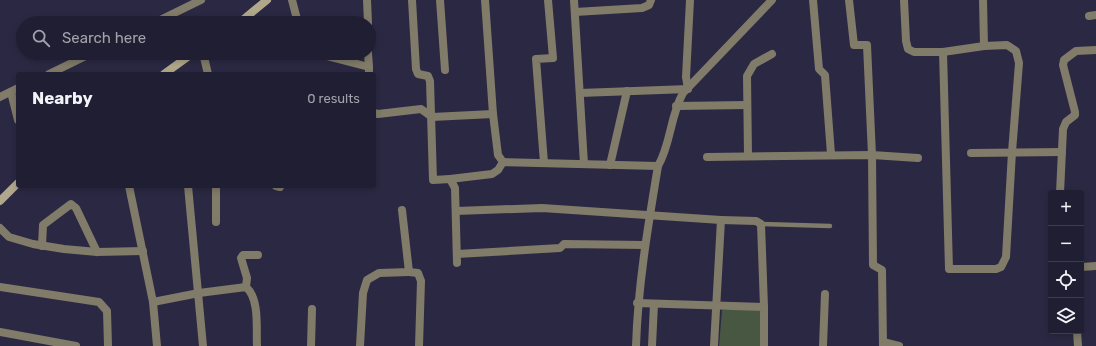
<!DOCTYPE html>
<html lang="en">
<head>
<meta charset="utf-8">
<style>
	body { margin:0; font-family:Rubik,sans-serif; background:#2d2b3e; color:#f1f3f6 }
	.controls { position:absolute; right:12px; bottom:12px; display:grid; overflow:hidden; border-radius:4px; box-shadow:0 2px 6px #0003 }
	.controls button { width:36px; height:36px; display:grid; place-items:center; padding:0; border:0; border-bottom:1px solid #3d3c4d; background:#201e32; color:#f1f3f6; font:20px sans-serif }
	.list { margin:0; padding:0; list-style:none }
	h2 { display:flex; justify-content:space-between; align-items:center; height:52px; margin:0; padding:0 16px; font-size:17px }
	h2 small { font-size:13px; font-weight:400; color:#a2a2ac }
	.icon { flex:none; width:22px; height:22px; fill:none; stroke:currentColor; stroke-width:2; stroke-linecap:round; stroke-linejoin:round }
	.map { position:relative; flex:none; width:1096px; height:346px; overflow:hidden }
	.search { position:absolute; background:#201e32; box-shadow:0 2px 6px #0003; left:16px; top:16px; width:360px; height:44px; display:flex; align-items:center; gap:10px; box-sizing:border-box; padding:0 14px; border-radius:22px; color:#a2a2ac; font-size:15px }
	.panel { position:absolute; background:#201e32; box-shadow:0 2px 6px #0003; left:16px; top:72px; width:360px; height:116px; border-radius:4px }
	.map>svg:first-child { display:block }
	.green { fill:#485741 }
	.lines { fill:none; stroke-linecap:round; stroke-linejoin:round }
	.service { stroke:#817b69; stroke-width:4.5 }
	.minor { stroke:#817b69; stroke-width:8 }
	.secondary { stroke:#b1a88b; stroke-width:8 }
</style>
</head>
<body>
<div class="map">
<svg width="1096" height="346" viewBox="0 0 1096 346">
	<rect width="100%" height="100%" fill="#2b2843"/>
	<polygon class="green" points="722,310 760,310 760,346 719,346"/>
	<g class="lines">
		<polyline class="service" points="761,224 830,226"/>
		<g class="minor">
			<polyline points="292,0 298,23"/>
			<polyline points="367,0 368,23"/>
			<polyline points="412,0 416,69 418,74 428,76 430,81 433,180 450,179 455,188 457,263"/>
			<polyline points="440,0 445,70"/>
			<polyline points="574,0 584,164"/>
			<polyline points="813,0 819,69 825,75 831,154"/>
			<polyline points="849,0 854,45 867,45 872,155 918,158"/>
			<polyline points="904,0 906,41 908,49 914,52 943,52"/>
			<polyline points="983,0 984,46"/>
			<polyline points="575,12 642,8 649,5 651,0"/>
			<polyline points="1089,16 1096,15"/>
			<polyline points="154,23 201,0"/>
			<polygon points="1007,45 1016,51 1019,63 1012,152 1006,257 1001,267 996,269 949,269 943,52 984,46"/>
			<polyline points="203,53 208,74"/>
			<polyline points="315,53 369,67 369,74"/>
			<polyline points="368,53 369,67"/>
			<polyline points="49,74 92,53"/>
			<polyline points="11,92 18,120"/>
			<polyline points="580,93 688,89 686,77 690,0"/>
			<polyline points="0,97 18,88"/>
			<polyline points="676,106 747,105"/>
			<polyline points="374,113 378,114 421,109 432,117 493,114 485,0"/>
			<polyline points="493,114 498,155 503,162"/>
			<polyline points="971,153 1062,152"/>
			<polyline points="748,156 747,76 754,64 772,54"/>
			<polyline points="707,157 872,155 873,265 882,270 883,346"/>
			<polyline points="544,163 536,59 553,58 548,0"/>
			<polyline points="610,165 627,91"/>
			<polyline points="450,179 492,174 498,170 503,162 658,166"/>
			<path d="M 129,186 L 153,302 L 199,293 L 246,287 C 260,299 256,329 257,346"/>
			<polyline points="188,186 203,346"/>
			<polyline points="276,186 280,187"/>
			<polyline points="1060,193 1063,129 1066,122 1075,115 1075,112 1063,65 1064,60 1076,51 1096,50"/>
			<polyline points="456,211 542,208 721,220 714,346"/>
			<polyline points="721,220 756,221 761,224 764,307"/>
			<polyline points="216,222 216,186"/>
			<polyline points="0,228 9,237 33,244 64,249 97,252 143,251"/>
			<polyline points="42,246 43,225 71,204 76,208 97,252"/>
			<polyline points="457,254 560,248 564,244 645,245"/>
			<polyline points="1081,267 1096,266"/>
			<polyline points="409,272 418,273 421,281 419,346"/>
			<polyline points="0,287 99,302 107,311 108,346"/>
			<polyline points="246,287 247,278 241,258 243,255 258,255"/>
			<polyline points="153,302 157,346"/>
			<polyline points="637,303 764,307 764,346"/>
			<polyline points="1077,331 1078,346"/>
			<polyline points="0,332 76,346"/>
			<polyline points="883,342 899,346"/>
			<polyline points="311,346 312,309"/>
			<polyline points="360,346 363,293 367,280 379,273 409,272 402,210"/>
			<path d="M 636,346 C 638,285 648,226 658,166 C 671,144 670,116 683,93 L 772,0"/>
			<polyline points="652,346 654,304"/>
			<polyline points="823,346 825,294"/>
		</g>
		<g class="secondary">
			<polyline points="239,23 267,0"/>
			<polyline points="164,74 193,53"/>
			<polyline points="0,201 18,183"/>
		</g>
	</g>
</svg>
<div class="controls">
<button>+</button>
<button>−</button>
<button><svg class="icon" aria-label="locate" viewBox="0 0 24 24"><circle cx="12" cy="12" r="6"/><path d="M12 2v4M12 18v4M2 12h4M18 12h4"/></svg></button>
<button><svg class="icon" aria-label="layers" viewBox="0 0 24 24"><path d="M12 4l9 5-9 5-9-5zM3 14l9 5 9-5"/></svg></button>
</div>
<div class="search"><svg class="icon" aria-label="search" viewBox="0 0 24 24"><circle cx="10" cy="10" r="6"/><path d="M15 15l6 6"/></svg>Search here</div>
<section class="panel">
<h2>Nearby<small>0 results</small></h2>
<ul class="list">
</ul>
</section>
</div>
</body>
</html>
